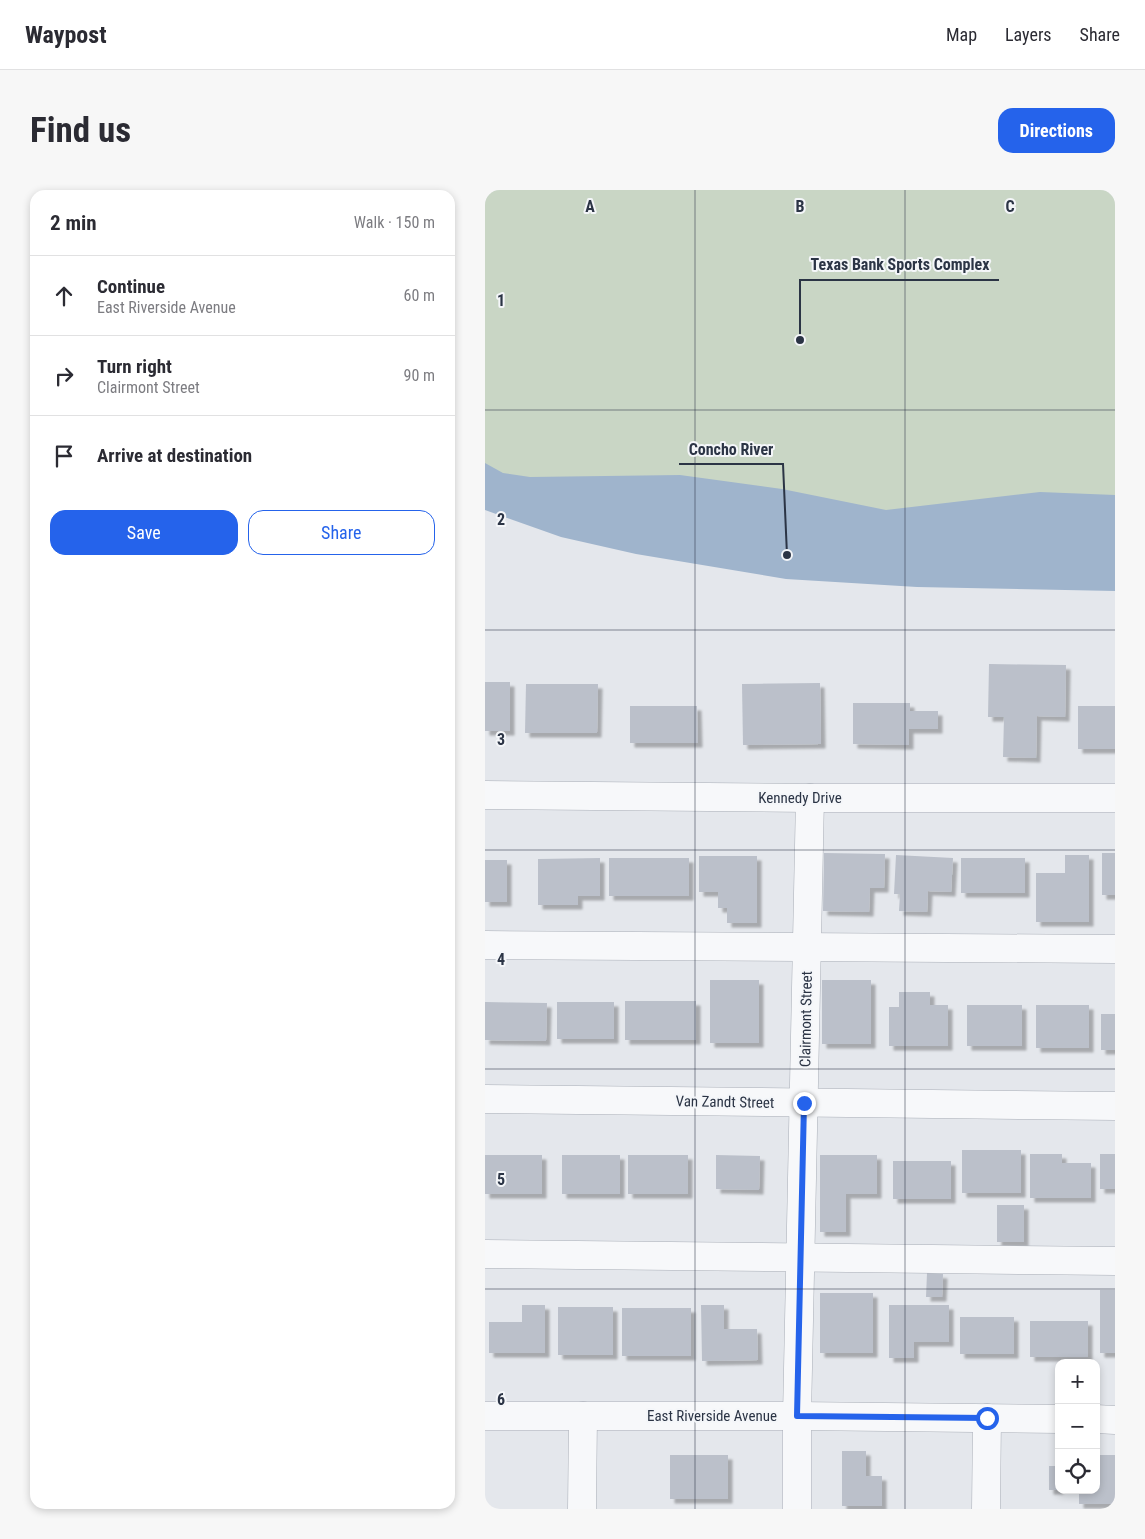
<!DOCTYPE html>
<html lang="en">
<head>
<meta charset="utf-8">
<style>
	body { margin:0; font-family:"Roboto Condensed",sans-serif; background:#f7f7f7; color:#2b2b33 }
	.controls { position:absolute; right:15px; bottom:15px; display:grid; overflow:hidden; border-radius:10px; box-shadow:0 2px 8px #0003 }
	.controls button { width:45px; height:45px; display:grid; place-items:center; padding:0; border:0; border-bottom:1px solid #e1e1e2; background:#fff; color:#2b2b33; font:25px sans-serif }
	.stop { position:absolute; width:15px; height:15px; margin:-11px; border:4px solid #2563eb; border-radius:50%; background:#fff }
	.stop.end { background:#2563eb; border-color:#fff; box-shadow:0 1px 5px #0008 }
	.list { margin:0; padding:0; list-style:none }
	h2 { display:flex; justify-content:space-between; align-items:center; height:65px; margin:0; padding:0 20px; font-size:21px }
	h2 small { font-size:16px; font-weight:400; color:#7c7c81 }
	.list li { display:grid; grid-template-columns:32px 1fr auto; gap:15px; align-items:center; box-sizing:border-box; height:80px; padding:0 20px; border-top:1px solid #e1e1e2 }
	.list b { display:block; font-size:19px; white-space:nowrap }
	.list p { margin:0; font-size:16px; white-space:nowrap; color:#7c7c81 }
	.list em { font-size:16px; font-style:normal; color:#7c7c81 }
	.actions { display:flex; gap:10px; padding:15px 20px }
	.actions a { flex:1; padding:11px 0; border:1px solid #2563eb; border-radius:15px; text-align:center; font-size:18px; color:#2563eb }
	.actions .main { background:#2563eb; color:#fff }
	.icon { flex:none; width:28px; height:28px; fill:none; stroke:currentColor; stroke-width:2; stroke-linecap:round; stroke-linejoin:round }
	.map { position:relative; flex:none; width:630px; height:1319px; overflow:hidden; border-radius:15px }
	header { display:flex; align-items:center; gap:30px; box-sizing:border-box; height:70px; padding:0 25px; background:#fff; border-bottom:1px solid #e1e1e2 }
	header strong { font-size:24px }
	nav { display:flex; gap:28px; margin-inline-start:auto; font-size:18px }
	.intro { display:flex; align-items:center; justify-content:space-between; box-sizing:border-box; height:120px; padding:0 30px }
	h1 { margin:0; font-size:35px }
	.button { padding:12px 22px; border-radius:15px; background:#2563eb; color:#fff; font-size:18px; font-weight:700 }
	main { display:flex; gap:30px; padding:0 30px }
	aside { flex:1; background:#fff; border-radius:15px; box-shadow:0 2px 8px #0003 }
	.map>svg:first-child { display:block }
	.green { fill:#c9d6c5 }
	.water { fill:#9fb4cc }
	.building { fill:#bbc0ca; filter:url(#shadow) }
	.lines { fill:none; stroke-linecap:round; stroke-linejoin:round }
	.minor-casing { stroke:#a9aeb7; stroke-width:29 }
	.minor { stroke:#f7f8fa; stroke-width:28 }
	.route { stroke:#2563eb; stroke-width:6 }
	.grid { fill:none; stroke:#2b3445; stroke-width:1; stroke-opacity:0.55 }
	.labels { text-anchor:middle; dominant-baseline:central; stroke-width:4; stroke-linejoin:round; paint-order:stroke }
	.street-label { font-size:15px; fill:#2b3445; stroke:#f4f6f9 }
	.grid-label { font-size:16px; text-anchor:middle; font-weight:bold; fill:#2b3445; stroke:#f4f6f9; stroke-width:4; stroke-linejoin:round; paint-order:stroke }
	.leader { fill:none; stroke:#2b3445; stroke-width:2 }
	.callout-dot { fill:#2b3445; stroke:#f4f6f9; stroke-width:2 }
	.callout-label { font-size:16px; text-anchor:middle; font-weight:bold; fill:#2b3445; stroke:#f4f6f9; stroke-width:4; stroke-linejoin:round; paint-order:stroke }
</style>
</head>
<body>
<header>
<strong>Waypost</strong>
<nav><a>Map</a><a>Layers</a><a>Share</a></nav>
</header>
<div class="intro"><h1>Find us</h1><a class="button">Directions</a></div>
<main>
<aside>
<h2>2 min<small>Walk · 150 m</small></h2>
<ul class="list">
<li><svg class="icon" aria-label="ahead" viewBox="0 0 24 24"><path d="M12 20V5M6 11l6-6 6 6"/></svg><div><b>Continue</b><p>East Riverside Avenue</p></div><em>60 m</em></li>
<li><svg class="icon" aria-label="right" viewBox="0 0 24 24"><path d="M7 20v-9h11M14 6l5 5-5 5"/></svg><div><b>Turn right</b><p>Clairmont Street</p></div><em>90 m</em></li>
<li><svg class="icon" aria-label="arrive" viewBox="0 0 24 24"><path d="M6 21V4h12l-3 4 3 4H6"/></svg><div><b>Arrive at destination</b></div></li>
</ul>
<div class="actions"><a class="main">Save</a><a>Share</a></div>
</aside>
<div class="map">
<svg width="630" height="1319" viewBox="0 0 630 1319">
	<defs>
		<filter id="shadow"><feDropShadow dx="4.5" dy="4.5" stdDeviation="1" flood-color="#0004"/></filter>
	</defs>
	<rect width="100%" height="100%" fill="#e4e7ec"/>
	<polygon class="green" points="0,0 630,0 630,363 0,301"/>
	<polygon class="water" points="0,273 18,283 45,287 195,285 297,299 401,320 555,302 630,305 630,401 432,397 301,389 151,364 76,347 0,320"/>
	<g class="building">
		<polygon points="504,474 581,475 580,527 552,526 551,568 518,567 519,527 503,527"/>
		<rect x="0" y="492" width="25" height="49"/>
		<polygon points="335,493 336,554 258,555 257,494"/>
		<polygon points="41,494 113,494 112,543 40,543"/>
		<polygon points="368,513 425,513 425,521 453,521 453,539 424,539 424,555 368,554"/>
		<polygon points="145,516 212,516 213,553 145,553"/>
		<rect x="593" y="516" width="37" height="43"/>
		<polygon points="339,663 400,664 399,698 385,698 384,722 338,721"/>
		<rect x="617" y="663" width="13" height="42"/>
		<polygon points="411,665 468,668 466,702 443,701 442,722 414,721 415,704 409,704"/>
		<polygon points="580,665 604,665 604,732 551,732 551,683 580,683"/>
		<polygon points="214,666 272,666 272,733 242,733 242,718 233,718 233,702 214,702"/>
		<polygon points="115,668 115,706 93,706 93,715 53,715 53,669"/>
		<rect x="124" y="668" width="80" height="38"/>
		<rect x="476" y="668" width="64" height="35"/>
		<rect x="0" y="670" width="22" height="42"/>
		<rect x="225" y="790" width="49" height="63"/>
		<rect x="337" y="790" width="49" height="64"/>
		<polygon points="414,802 445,802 445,815 463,815 463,856 404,856 404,817 414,817"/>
		<rect x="140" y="811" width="71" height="39"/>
		<polygon points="0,812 62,813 61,851 0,850"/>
		<rect x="72" y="812" width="57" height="37"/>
		<rect x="482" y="815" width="55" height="41"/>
		<rect x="551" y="815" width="53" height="43"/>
		<rect x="616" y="824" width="14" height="36"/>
		<rect x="477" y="960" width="59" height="43"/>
		<polygon points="545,964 577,964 577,973 606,973 606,1008 545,1008"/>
		<rect x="615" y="964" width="15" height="35"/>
		<rect x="0" y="965" width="57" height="39"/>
		<rect x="77" y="965" width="58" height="39"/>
		<rect x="143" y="965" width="60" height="39"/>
		<polygon points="231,965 275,966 274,1000 231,999"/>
		<polygon points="335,965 392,965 392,1004 361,1004 361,1042 335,1042"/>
		<rect x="408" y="971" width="58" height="38"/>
		<rect x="512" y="1015" width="27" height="37"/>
		<polygon points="442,1083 458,1084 457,1107 441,1107"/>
		<rect x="615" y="1100" width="15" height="63"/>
		<rect x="335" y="1103" width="53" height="60"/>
		<polygon points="37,1115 60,1115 60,1163 4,1163 4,1132 37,1132"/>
		<polygon points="216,1115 239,1115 239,1139 272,1139 273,1170 217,1171"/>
		<polygon points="404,1115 464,1115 464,1152 429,1152 429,1168 404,1168"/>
		<rect x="73" y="1117" width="55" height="48"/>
		<rect x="137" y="1118" width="69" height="48"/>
		<rect x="475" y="1127" width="54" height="37"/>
		<rect x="545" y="1131" width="58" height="36"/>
		<polygon points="357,1261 381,1261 381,1286 397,1286 397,1316 357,1316"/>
		<rect x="185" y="1265" width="58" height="44"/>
		<polygon points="611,1265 630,1265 630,1314 594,1314 594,1300 611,1300"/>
		<rect x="564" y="1276" width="10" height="24"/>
	</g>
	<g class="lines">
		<g class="minor-casing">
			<g id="minor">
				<polyline points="0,605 325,608 630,608"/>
				<polyline points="0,755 630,759"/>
				<polyline points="0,909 630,916"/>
				<polyline points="0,1064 630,1071"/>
				<polyline points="0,1226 312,1226 574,1229"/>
				<polyline points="611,1229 630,1230"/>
				<polyline points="97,1319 98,1226"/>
				<polyline points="312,1319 312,1226 325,608"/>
				<polyline points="501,1319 502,1228"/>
			</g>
		</g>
		<use href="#minor" class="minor"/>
	</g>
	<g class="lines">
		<polyline class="route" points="319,913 312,1226 502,1228"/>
	</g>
	<path class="grid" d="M 210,0 L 210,1319M 420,0 L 420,1319M 0,220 L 630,220M 0,440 L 630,440M 0,660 L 630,660M 0,879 L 630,879M 0,1099 L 630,1099"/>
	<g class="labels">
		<g class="street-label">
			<text x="315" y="608">Kennedy Drive</text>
			<text transform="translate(321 829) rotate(-89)">Clairmont Street</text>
			<text transform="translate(240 912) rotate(1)">Van Zandt Street</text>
			<text x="227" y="1226">East Riverside Avenue</text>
		</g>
	</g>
	<g class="grid-label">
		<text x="105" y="22">A</text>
		<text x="315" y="22">B</text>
		<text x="525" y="22">C</text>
		<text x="16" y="116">1</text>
		<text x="16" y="335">2</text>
		<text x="16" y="555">3</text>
		<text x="16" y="775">4</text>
		<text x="16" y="995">5</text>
		<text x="16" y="1215">6</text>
	</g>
	<path class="leader" d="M315 150L315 90H514M302 365L298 274H194"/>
	<g class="callout-dot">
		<circle cx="315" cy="150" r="5"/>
		<circle cx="302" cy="365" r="5"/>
	</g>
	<g class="callout-label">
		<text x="415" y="80">Texas Bank Sports Complex</text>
		<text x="246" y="265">Concho River</text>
	</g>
</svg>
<div class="controls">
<button>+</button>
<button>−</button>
<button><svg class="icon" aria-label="locate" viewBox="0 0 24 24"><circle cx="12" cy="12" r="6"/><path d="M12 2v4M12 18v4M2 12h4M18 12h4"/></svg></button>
</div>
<div class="stop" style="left:502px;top:1228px"></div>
<div class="stop end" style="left:319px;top:913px"></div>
</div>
</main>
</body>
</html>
